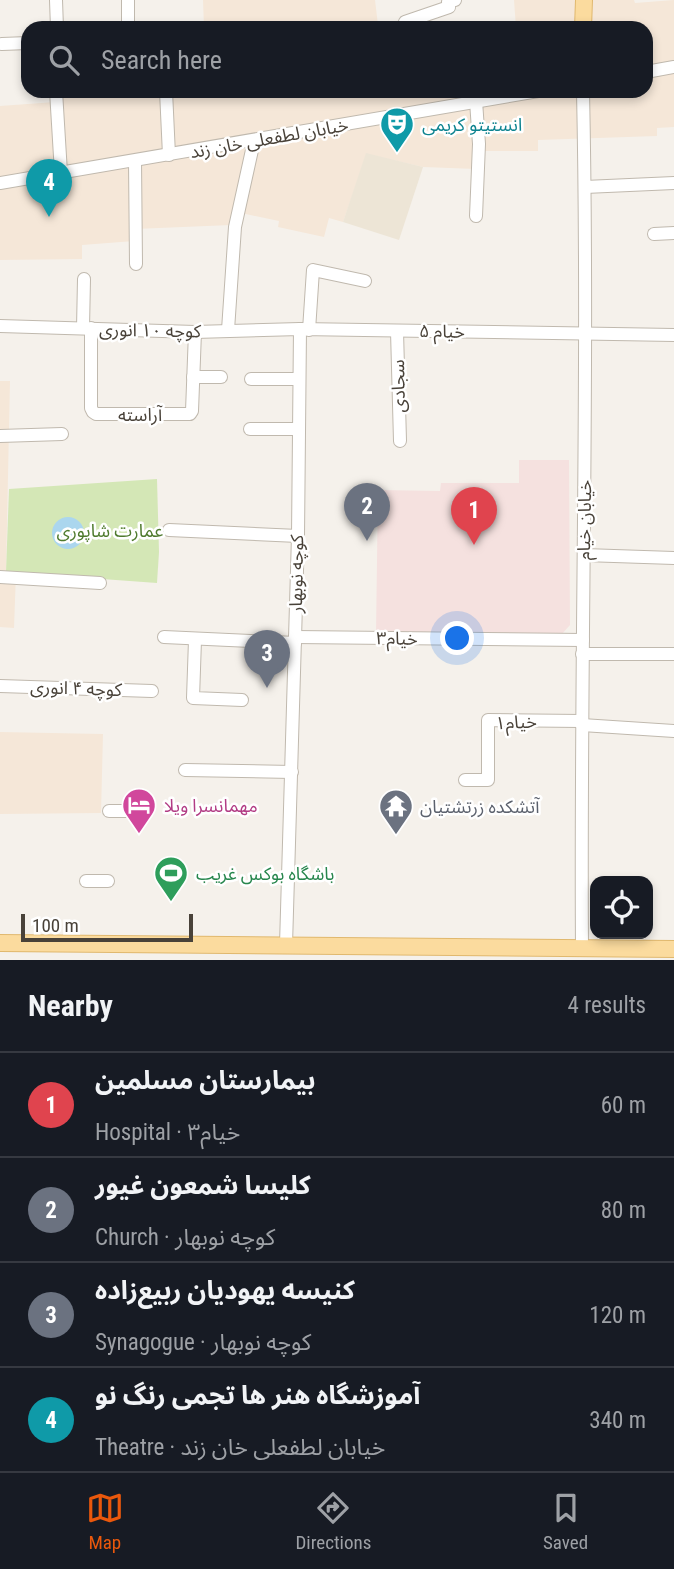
<!DOCTYPE html>
<html lang="en">
<head>
<meta charset="utf-8">
<style>
	body { margin:0; font-family:"Roboto Condensed","Noto Sans Arabic",sans-serif; background:#20242c; color:#f1f3f6 }
	.controls { position:absolute; right:21px; bottom:21px; display:grid; overflow:hidden; border-radius:14px; box-shadow:0 4px 10px #0003 }
	.controls button { width:63px; height:63px; display:grid; place-items:center; padding:0; border:0; border-bottom:2px solid #363941; background:#171b24; color:#f1f3f6; font:35px sans-serif }
	.scale { position:absolute; left:21px; bottom:18px; width:172px; box-sizing:border-box; padding-left:7px; border:4px solid #494239; border-top:0; font-size:19px; line-height:24px; white-space:nowrap; color:#494239; -webkit-text-stroke:5px #fff; paint-order:stroke }
	.you { position:absolute; left:458px; top:639px; width:24px; height:24px; margin:-18px; border:5px solid #fff; border-radius:50%; background:#1a73e8; box-shadow:0 0 0 10px #1a73e833 }
	.badge { display:grid; place-items:center; width:46px; height:46px; border-radius:50%; background:#ea580c; color:#fff; font-size:23px; font-weight:700 }
	.pin { position:absolute; translate:-50% -58px; filter:drop-shadow(0 2px 4px #0008) }
	.pin::after { content:''; position:absolute; top:37px; width:24px; height:21px; background:inherit; clip-path:polygon(0 0,100% 0,50% 100%) }
	.list { margin:0; padding:0; list-style:none }
	h2 { display:flex; justify-content:space-between; align-items:center; height:91px; margin:0; padding:0 28px; font-size:30px }
	h2 small { font-size:23px; font-weight:400; color:#9ea1a6 }
	.list li { display:grid; grid-template-columns:46px 1fr auto; gap:21px; align-items:center; box-sizing:border-box; height:105px; padding:0 28px; border-top:2px solid #363941 }
	.list b { display:block; font-size:26px; white-space:nowrap }
	.list p { margin:0; font-size:23px; white-space:nowrap; color:#9ea1a6 }
	.list em { font-size:23px; font-style:normal; color:#9ea1a6 }
	.icon { flex:none; width:38px; height:38px; fill:none; stroke:currentColor; stroke-width:2; stroke-linecap:round; stroke-linejoin:round }
	.map { position:relative; flex:none; width:674px; height:960px; overflow:hidden }
	.search { position:absolute; background:#171b24; box-shadow:0 4px 10px #0003; left:21px; right:21px; top:21px; height:77px; display:flex; align-items:center; gap:18px; box-sizing:border-box; padding:0 24px; border-radius:21px; color:#9ea1a6; font-size:26px }
	.sheet { height:511px; background:#171b24 }
	nav { display:flex; justify-content:space-around; align-items:center; box-sizing:border-box; height:98px; border-top:2px solid #363941; background:#171b24; font-size:19px; color:#9ea1a6 }
	nav a { display:grid; justify-items:center; gap:4px }
	nav .on { color:#ea580c }
	.map>svg:first-child { display:block }
	.commercial { fill:#f5e7d8 }
	.education { fill:#ede5d6 }
	.medical { fill:#f5e1df }
	.green { fill:#d4e7b6 }
	.water { fill:#abd6ee }
	.lines { fill:none; stroke-linecap:round; stroke-linejoin:round }
	.minor-casing { stroke:#c0b9ae; stroke-width:14 }
	.major-casing { stroke:#e0b86e; stroke-width:18 }
	.minor { stroke:#fff; stroke-width:12 }
	.major { stroke:#fbdb9e; stroke-width:16 }
	.labels { text-anchor:middle; dominant-baseline:central; stroke-width:5; stroke-linejoin:round; paint-order:stroke }
	.culture-label { font-size:18px; fill:#0d838f; stroke:#fff; text-anchor:start }
	.street-label { font-size:18px; fill:#494239; stroke:#fff }
	.park-label { font-size:18px; fill:#4e7a2d; stroke:#fff }
	.hotel-label { font-size:18px; fill:#b23c85; stroke:#fff; text-anchor:start }
	.worship-label { font-size:18px; fill:#5b616d; stroke:#fff; text-anchor:start }
	.leisure-label { font-size:18px; fill:#27864d; stroke:#fff; text-anchor:start }
</style>
</head>
<body>
<div class="map">
<svg width="674" height="960" viewBox="0 0 674 960">
	<rect width="100%" height="100%" fill="#f5f1eb"/>
	<g class="commercial">
		<polygon points="203,0 375,0 378,25 410,18 411,28 204,28"/>
		<polygon points="514,0 634,0 635,3 674,0 674,127 657,128 657,136 538,140 538,151 483,151 476,169 423,167 367,154 343,222 329,218 324,237 278,227 279,221 241,213 231,225 135,229 134,241 82,245 82,259 0,260 0,106 55,102 55,91 646,91 646,28 516,28"/>
		<polygon points="0,381 10,381 6,572 16,573 14,628 0,627"/>
		<polygon points="0,732 103,734 101,813 0,814"/>
	</g>
	<polygon class="education" points="366,153 423,167 399,240 343,222"/>
	<polygon class="medical" points="519,460 569,460 570,625 561,635 376,633 378,490 440,491 441,483 519,483"/>
	<polygon class="green" points="157,479 159,552 157,583 6,572 9,489"/>
	<circle class="water" cx="68" cy="533" r="16"/>
	<g class="lines">
		<g class="minor-casing">
			<g id="minor">
				<polyline points="56,0 57,28"/>
				<polyline points="405,22 449,7 448,2 455,0"/>
				<polyline points="128,28 128,0"/>
				<polyline points="2,44 28,43"/>
				<polyline points="646,72 674,67"/>
				<polyline points="56,91 61,173"/>
				<polyline points="166,91 169,155"/>
				<polyline points="135,161 136,264"/>
				<polyline points="0,183 538,91"/>
				<polyline points="585,187 674,183"/>
				<polyline points="476,216 479,144 476,101"/>
				<polyline points="654,234 674,233"/>
				<polyline points="0,326 195,332 300,329 674,335"/>
				<polyline points="83,328 84,279"/>
				<polyline points="91,328 91,408 93,412 96,414 190,414 192,411 195,332"/>
				<polyline points="228,330 235,227 254,141"/>
				<polyline points="309,330 313,270 365,281"/>
				<polyline points="397,331 400,441"/>
				<polyline points="193,377 221,377"/>
				<polyline points="251,379 299,379"/>
				<polyline points="250,429 298,429"/>
				<polyline points="0,436 62,434"/>
				<polyline points="169,530 298,536"/>
				<polyline points="584,555 674,558"/>
				<polyline points="0,577 100,583"/>
				<polyline points="164,637 295,643"/>
				<polyline points="295,637 583,640"/>
				<polyline points="195,640 193,698 242,700"/>
				<polyline points="582,654 674,654"/>
				<polyline points="0,686 152,691"/>
				<polyline points="582,725 674,731"/>
				<polyline points="185,770 292,772"/>
				<polyline points="465,780 488,780 488,720 582,721"/>
				<polyline points="109,811 140,811"/>
				<polyline points="86,881 108,881"/>
				<polyline points="286,945 298,536 300,329"/>
				<path d="M 582,948 C 580,662 589,377 583,91"/>
			</g>
		</g>
		<g class="major-casing">
			<g id="major">
				<polyline points="583,28 584,0"/>
				<polyline points="0,943 674,949"/>
			</g>
		</g>
		<use href="#minor" class="minor"/>
		<use href="#major" class="major"/>
	</g>
	<defs>
		<g id="theatre-pin" transform="scale(1.75)"><path d="M0 17L-7.5 6A9.5 9.5 0 1 1 7.5 6Z" fill="#0f9aa8" stroke="#fff"/><path d="M-5-5.5Q0-4 5-5.5V0Q5 5 0 6Q-5 5-5 0ZM-3.3-2.5H-1v1.5H-3.3ZM1-2.5H3.3v1.5H1ZM-2.8 1Q0 5.5 2.8 1Z" fill="#fff"/></g>
		<g id="hotel-pin" transform="scale(1.75)"><path d="M0 17L-7.5 6A9.5 9.5 0 1 1 7.5 6Z" fill="#d1479c" stroke="#fff"/><path d="M-6-4.5h1.5V1H6V5H4.5V3h-9V5H-6ZM-4 0a1.8 1.8 0 1 1 3.6 0ZM.5 0V-2.5h3Q6-2.5 6 0Z" fill="#fff"/></g>
		<g id="temple-pin" transform="scale(1.75)"><path d="M0 17L-7.5 6A9.5 9.5 0 1 1 7.5 6Z" fill="#6b7280" stroke="#fff"/><path d="M0-6L5-2H3V0L6.5 2.5H4V6H1.5V3h-3V6H-4V2.5H-6.5L-3 0V-2H-5Z" fill="#fff"/></g>
		<g id="stadium-pin" transform="scale(1.75)"><path d="M0 17L-7.5 6A9.5 9.5 0 1 1 7.5 6Z" fill="#2e9e5b" stroke="#fff"/><path d="M0-5a6.5 5 0 1 0 0 10a6.5 5 0 1 0 0-10ZM-3.5-1.8h7v3.6h-7Z" fill="#fff"/></g>
	</defs>
	<g fill-rule="evenodd">
		<use href="#theatre-pin" x="397" y="124"/>
		<use href="#hotel-pin" x="139" y="805"/>
		<use href="#temple-pin" x="396" y="806"/>
		<use href="#stadium-pin" x="171" y="873"/>
	</g>
	<g class="labels">
		<g class="culture-label">
			<text x="422" y="124">انستیتو کریمی</text>
		</g>
		<g class="street-label">
			<text transform="translate(269 138) rotate(-10)">خیابان لطفعلی خان زند</text>
			<text transform="translate(150 330) rotate(1)">کوچه ۱۰ انوری</text>
			<text transform="translate(442 331) rotate(1)">۵ خیام</text>
			<text transform="translate(398 386) rotate(-91)">سجادی</text>
			<text x="140" y="414">آراسته</text>
			<text transform="translate(584 520) rotate(-89)">خیابان خیام</text>
			<text transform="translate(296 574) rotate(-89)">کوچه نوبهار</text>
			<text transform="translate(397 638) rotate(1)">خیام۳</text>
			<text transform="translate(76 688) rotate(2)">کوچه ۴ انوری</text>
			<text transform="translate(516 722) rotate(-3)">۱خیام</text>
		</g>
		<g class="park-label">
			<text x="110" y="530">عمارت شاپوری</text>
		</g>
		<g class="hotel-label">
			<text x="164" y="805">مهمانسرا ویلا</text>
		</g>
		<g class="worship-label">
			<text x="420" y="806">آتشکده زرتشتیان</text>
		</g>
		<g class="leisure-label">
			<text x="196" y="873">باشگاه بوکس غریب</text>
		</g>
	</g>
</svg>
<div class="controls">
<button><svg class="icon" aria-label="locate" viewBox="0 0 24 24"><circle cx="12" cy="12" r="6"/><path d="M12 2v4M12 18v4M2 12h4M18 12h4"/></svg></button>
</div>
<div class="scale">100 m</div>
<div class="you"></div>
<div class="pin badge" style="left:474px;top:545px;background:#e0444e">1</div>
<div class="pin badge" style="left:367px;top:541px;background:#6b7280">2</div>
<div class="pin badge" style="left:267px;top:688px;background:#6b7280">3</div>
<div class="pin badge" style="left:49px;top:217px;background:#0f9aa8">4</div>
<div class="search"><svg class="icon" aria-label="search" viewBox="0 0 24 24"><circle cx="10" cy="10" r="6"/><path d="M15 15l6 6"/></svg>Search here</div>
</div>
<section class="sheet">
<h2>Nearby<small>4 results</small></h2>
<ul class="list">
<li><span class="badge" style="background:#e0444e">1</span><div><b>بیمارستان مسلمین</b><p>Hospital · خیام۳</p></div><em>60 m</em></li>
<li><span class="badge" style="background:#6b7280">2</span><div><b>کلیسا شمعون غیور</b><p>Church · کوچه نوبهار</p></div><em>80 m</em></li>
<li><span class="badge" style="background:#6b7280">3</span><div><b>کنیسه یهودیان ربیع‌زاده</b><p>Synagogue · کوچه نوبهار</p></div><em>120 m</em></li>
<li><span class="badge" style="background:#0f9aa8">4</span><div><b>آموزشگاه هنر ها تجمی رنگ نو</b><p>Theatre · خیابان لطفعلی خان زند</p></div><em>340 m</em></li>
</ul>
</section>
<nav>
<a class="on"><svg class="icon" aria-label="map" viewBox="0 0 24 24"><path d="M3 6l6-2 6 2 6-2v14l-6 2-6-2-6 2zM9 4v14M15 6v14"/></svg>Map</a>
<a><svg class="icon" aria-label="directions" viewBox="0 0 24 24"><path d="M12 3l9 9-9 9-9-9zM9 14v-3h6M13 9l2 2-2 2"/></svg>Directions</a>
<a><svg class="icon" aria-label="saved" viewBox="0 0 24 24"><path d="M7 4h10v16l-5-4-5 4z"/></svg>Saved</a>
</nav>
</body>
</html>
